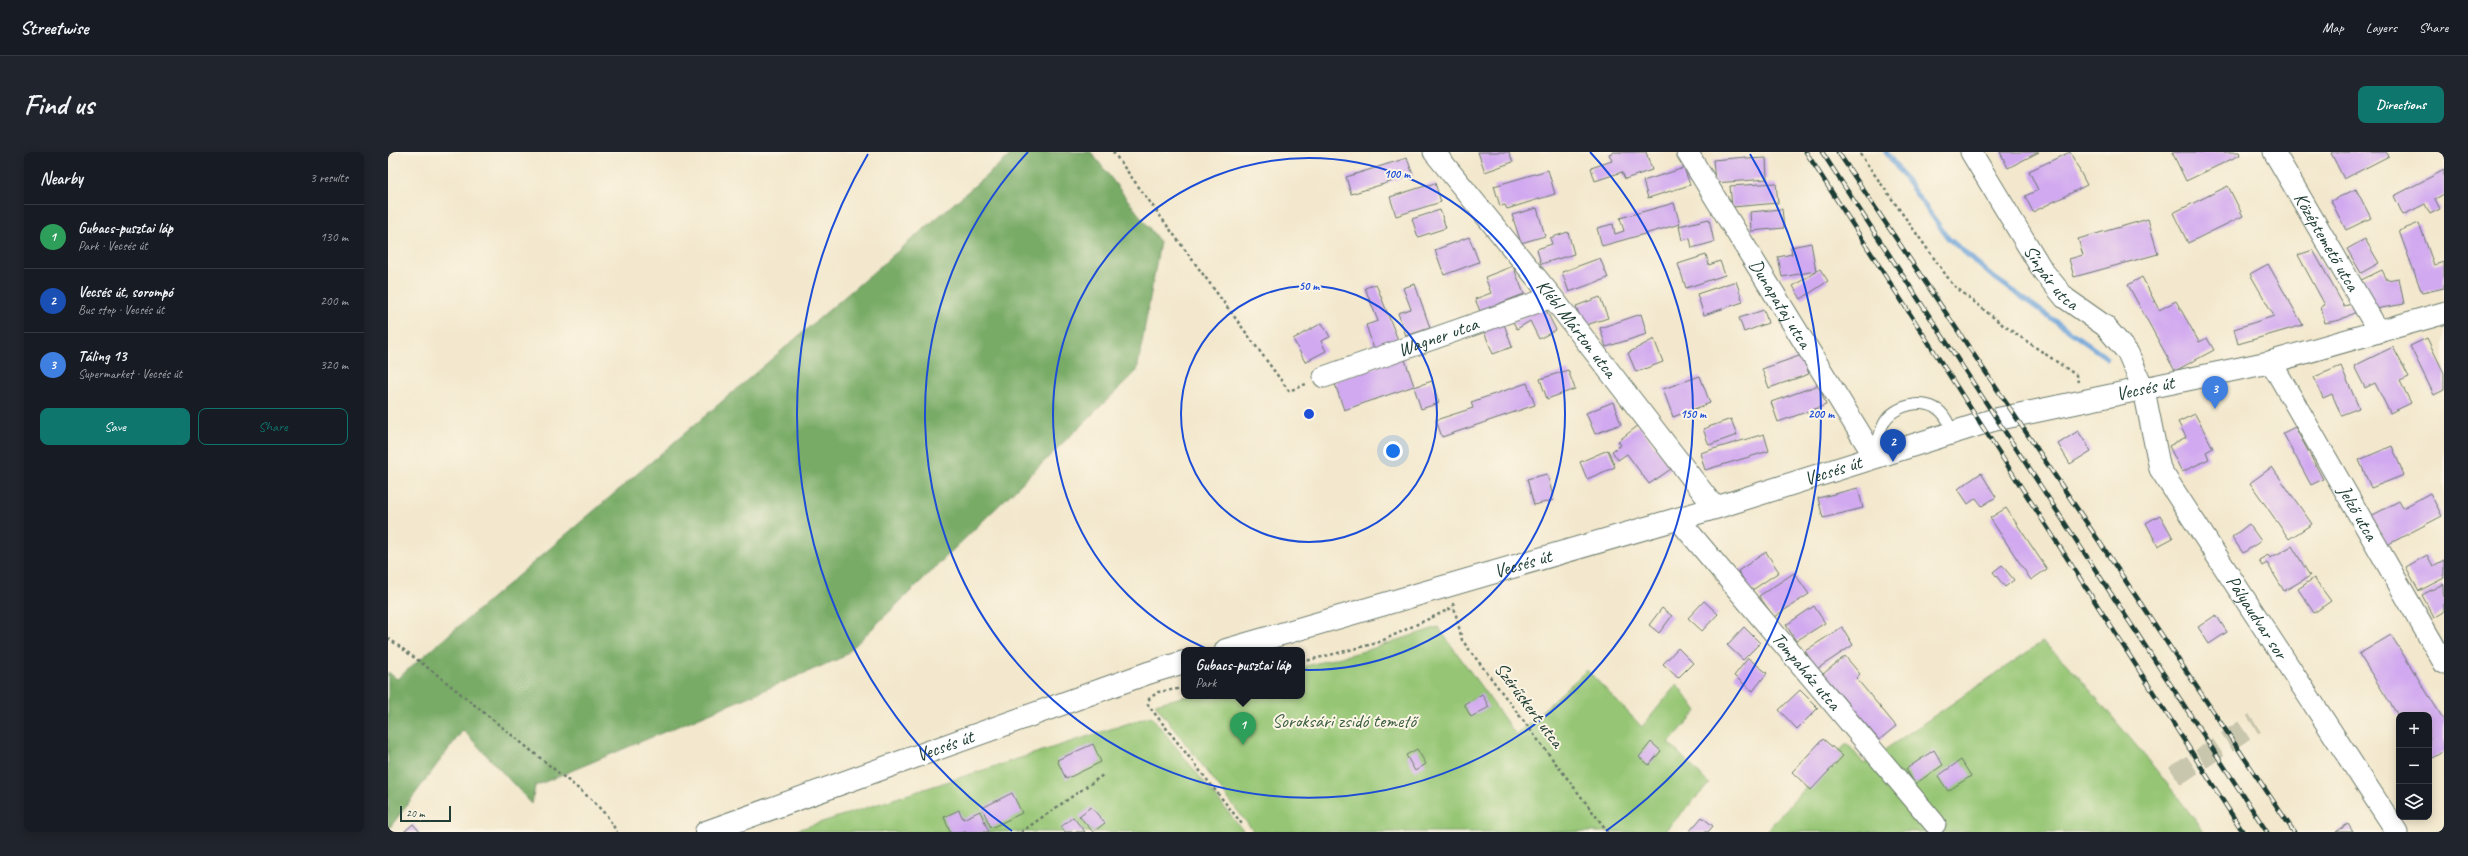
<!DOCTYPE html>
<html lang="en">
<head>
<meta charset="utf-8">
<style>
	body { margin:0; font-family:Caveat,sans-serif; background:#20242c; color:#f1f3f6 }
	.controls { position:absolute; right:12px; bottom:12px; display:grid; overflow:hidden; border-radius:8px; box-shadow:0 2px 10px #0003 }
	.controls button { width:36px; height:36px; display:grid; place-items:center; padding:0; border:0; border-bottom:1px solid #363941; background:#171b24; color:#f1f3f6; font:20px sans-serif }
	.scale { position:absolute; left:12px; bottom:10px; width:51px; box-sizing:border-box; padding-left:4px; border:2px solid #1f3d34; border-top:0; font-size:11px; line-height:14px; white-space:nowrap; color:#1f3d34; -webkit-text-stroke:3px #fcf5e5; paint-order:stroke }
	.you { position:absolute; left:1005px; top:299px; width:14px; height:14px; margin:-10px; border:3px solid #fff; border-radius:50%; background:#1a73e8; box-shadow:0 0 0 6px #1a73e833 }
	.badge { display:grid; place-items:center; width:26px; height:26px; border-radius:50%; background:#0f766e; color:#fff; font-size:13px; font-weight:700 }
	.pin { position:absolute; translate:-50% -33px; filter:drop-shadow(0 1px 2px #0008) }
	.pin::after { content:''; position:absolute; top:21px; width:14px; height:12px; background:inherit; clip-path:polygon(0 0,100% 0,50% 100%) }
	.popup { position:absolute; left:793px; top:495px; width:124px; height:52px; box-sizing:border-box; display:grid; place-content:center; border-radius:8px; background:#171b24; filter:drop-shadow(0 1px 3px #0005); font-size:13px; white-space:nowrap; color:#9ea1a6 }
	.popup b { font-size:15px; color:#f1f3f6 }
	.popup::after { content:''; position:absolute; left:50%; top:100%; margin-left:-8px; border:8px solid transparent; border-top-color:#171b24 }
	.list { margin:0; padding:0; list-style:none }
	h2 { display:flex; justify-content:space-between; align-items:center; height:52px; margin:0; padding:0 16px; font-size:17px }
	h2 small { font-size:13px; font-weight:400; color:#9ea1a6 }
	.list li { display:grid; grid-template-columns:26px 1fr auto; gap:12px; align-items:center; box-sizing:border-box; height:64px; padding:0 16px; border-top:1px solid #363941 }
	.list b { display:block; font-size:15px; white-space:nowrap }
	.list p { margin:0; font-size:13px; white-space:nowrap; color:#9ea1a6 }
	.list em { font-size:13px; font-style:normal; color:#9ea1a6 }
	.actions { display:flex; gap:8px; padding:12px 16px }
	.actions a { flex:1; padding:9px 0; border:1px solid #0f766e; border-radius:8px; text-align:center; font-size:14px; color:#0f766e }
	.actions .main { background:#0f766e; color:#fff }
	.icon { flex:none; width:22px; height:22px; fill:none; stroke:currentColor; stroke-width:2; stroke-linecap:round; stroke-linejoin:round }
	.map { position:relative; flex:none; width:2056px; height:680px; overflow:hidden; border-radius:8px }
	header { display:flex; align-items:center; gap:24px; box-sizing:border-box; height:56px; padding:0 20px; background:#171b24; border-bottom:1px solid #363941 }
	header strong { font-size:19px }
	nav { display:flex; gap:22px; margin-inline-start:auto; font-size:14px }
	.intro { display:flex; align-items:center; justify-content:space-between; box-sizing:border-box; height:96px; padding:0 24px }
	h1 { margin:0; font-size:28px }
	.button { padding:10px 18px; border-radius:8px; background:#0f766e; color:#fff; font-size:14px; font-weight:700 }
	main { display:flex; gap:24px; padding:0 24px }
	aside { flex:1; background:#171b24; border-radius:8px; box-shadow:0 2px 10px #0003 }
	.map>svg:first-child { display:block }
	.green { fill:#96c675; stroke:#5a8254 }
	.forest { fill:#78ab66; stroke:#4c744d }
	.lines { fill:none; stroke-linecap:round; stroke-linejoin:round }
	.stream { stroke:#69a1d8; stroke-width:5 }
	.building { fill:#d1a9f0 }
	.minor-tunnel { stroke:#c9c6ae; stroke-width:21; stroke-dasharray:21 10; stroke-linecap:butt }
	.service-casing { stroke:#69796a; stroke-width:12 }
	.minor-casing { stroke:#69796a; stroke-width:23 }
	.tertiary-casing { stroke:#69796a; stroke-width:24 }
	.path { stroke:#69796a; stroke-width:2.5; stroke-dasharray:3 3; stroke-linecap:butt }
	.service { stroke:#fff; stroke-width:10 }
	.minor { stroke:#fff; stroke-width:21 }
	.tertiary { stroke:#fff; stroke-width:22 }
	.rail-casing { stroke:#1f3d34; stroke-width:4.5 }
	.rail { stroke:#fcf5e5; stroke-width:3; stroke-dasharray:9; stroke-linecap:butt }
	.ring { fill:none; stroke:#1d4ed8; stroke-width:2 }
	.labels { text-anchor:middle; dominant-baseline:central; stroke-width:4; stroke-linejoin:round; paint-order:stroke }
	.street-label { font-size:19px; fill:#1f3d34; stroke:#fcf5e5 }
	.park-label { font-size:19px; fill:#3d5f44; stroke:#fcf5e5 }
	.centre { fill:#1d4ed8; stroke:#fcf5e5; stroke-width:2 }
	.ring-label { font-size:12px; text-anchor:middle; font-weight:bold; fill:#1d4ed8; stroke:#fcf5e5; stroke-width:4; stroke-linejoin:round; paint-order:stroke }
</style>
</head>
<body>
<header>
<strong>Streetwise</strong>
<nav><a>Map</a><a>Layers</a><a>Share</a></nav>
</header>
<div class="intro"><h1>Find us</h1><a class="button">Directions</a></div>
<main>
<aside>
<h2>Nearby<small>3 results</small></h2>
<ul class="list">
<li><span class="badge" style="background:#2e9e5b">1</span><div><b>Gubacs-pusztai láp</b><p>Park · Vecsés út</p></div><em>130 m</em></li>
<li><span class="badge" style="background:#1a4fb4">2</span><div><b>Vecsés út, sorompó</b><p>Bus stop · Vecsés út</p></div><em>200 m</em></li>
<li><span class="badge" style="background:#3f7fe0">3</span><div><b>Táling 13</b><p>Supermarket · Vecsés út</p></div><em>320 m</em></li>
</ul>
<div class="actions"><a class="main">Save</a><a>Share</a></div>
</aside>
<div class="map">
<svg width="2056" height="680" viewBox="0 0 2056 680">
	<rect width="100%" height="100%" fill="#fcf5e5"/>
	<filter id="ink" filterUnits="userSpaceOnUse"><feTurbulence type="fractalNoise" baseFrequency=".025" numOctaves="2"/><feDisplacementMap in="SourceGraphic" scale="8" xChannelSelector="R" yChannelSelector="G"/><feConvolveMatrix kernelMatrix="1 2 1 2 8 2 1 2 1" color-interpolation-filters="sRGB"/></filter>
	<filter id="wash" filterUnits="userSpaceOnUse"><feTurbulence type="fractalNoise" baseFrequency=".012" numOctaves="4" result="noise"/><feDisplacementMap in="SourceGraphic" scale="16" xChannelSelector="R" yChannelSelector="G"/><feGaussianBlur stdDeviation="0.9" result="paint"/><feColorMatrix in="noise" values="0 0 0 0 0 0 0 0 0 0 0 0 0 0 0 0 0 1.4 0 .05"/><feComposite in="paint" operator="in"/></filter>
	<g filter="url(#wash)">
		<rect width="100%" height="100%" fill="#f3e8cd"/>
		<g class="green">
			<polygon points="1050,475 1128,583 1199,518 1254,575 1289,532 1309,559 1281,591 1321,632 1276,680 866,680 767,552 799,544 914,544 914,515 980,498"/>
			<path d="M 1654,490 C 1680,510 1700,536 1721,561 C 1754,600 1786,639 1816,680 L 1377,680 L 1459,591 L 1476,612 Z"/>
			<polygon points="763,564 856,680 403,680"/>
		</g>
		<polygon class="forest" points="626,0 703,0 772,90 749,219 455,505 147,634 144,652 75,578 0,678 0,520 9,527"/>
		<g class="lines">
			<polyline class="stream" points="1498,0 1560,86 1604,124 1719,206"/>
		</g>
		<g id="blocks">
			<g class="building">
				<polygon points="1090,0 1121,0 1125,10 1097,20"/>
				<polygon points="1226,0 1258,0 1264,18 1237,27 1234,20 1207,29 1203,16 1224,9 1221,2"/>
				<polygon points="1612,0 1651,0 1620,16"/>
				<polygon points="1682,0 1699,33 1645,60 1637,44 1650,38 1641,19"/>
				<polygon points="1784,0 1851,0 1852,3 1798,29"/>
				<polygon points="1945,0 1998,0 2001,4 1956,27 1943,1"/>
				<polygon points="1358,5 1358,7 1378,6 1379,27 1327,31 1325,8"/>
				<polygon points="1019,6 1025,23 963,42 958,25"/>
				<polygon points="1296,16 1302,33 1260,46 1255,29"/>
				<polygon points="1160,18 1167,42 1119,57 1117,53 1112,54 1106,34"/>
				<polygon points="2056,18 2056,42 2047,47 2052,57 2042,62 2037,52 2015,63 2006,44"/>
				<polygon points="1047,31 1053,50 1008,64 1002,45"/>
				<polygon points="1388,31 1390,51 1344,55 1342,34"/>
				<polygon points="1840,34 1855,64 1800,91 1785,61"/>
				<polygon points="1968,37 1983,66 1958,78 1943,49"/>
				<polygon points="1286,51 1292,72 1214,94 1209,76 1225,72 1227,82 1236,79 1232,66"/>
				<polygon points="1149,56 1157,84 1133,91 1124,63"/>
				<polygon points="1394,57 1396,76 1363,79 1362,60"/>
				<polygon points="1052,58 1058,76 1030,85 1024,67"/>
				<polygon points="1321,67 1326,90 1304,96 1302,86 1294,88 1291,74"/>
				<polygon points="1760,67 1770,102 1686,125 1681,107 1695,103 1690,87"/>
				<polygon points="2031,71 2046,113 2056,110 2056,136 2034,141 2011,79"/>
				<polygon points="1180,80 1186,102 1153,112 1149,97 1164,92 1162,86"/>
				<polygon points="1081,85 1091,110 1056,123 1047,98"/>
				<polygon points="1977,87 1991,111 1973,121 1959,97"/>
				<polygon points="1423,91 1428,119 1394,125 1390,105 1404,102 1403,95"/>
				<polygon points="1925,98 1956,154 1964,152 1968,160 1952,168 1937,171 1933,155 1937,153 1910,103"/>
				<polygon points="1318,103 1321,113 1332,109 1337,123 1298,136 1290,112"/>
				<polygon points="1212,106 1220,126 1181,140 1174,120"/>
				<polygon points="1880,112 1915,173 1850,192 1846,177 1886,164 1862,122"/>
				<polygon points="1125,114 1136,142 1092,159 1087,147 1103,141 1097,125"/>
				<polygon points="1432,117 1440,129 1413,147 1405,134"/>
				<polygon points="1994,118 1999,128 2011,126 2016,152 1988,157 1973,128"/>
				<polygon points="1754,125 1771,158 1788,149 1811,190 1819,186 1826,198 1787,219 1740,133"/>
				<polygon points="1348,129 1355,150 1316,163 1309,142"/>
				<polygon points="988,132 1010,188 986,197 978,173 990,169 977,136"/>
				<polygon points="1027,132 1042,176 1018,184 1010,161 1023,157 1015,136"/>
				<polygon points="1212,145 1220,166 1195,174 1188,154"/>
				<polygon points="1156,154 1168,178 1151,187 1142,169 1129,177 1125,170"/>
				<polygon points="1376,158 1380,171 1356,180 1351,166"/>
				<polygon points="1253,162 1259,182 1218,195 1212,176"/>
				<polygon points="1115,169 1124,195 1105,202 1095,177"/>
				<polygon points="934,171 942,185 933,189 938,199 917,210 905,187"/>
				<polygon points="2039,186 2056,221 2056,238 2046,243 2022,194"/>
				<polygon points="1266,187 1275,210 1248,220 1240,201"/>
				<polygon points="2005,195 2021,225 2012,229 2023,251 2002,261 1987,231 1977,236 1966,214"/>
				<polygon points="1414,203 1421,222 1381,236 1374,217"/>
				<polygon points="1016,205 1026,234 956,258 946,229"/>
				<polygon points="1953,214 1971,256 1953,263 1944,242 1935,246 1926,225"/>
				<polygon points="1180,218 1187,237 1159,247 1152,227"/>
				<polygon points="1312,224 1322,251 1285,265 1275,237"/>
				<polygon points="1044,229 1051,251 1033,257 1026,235"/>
				<polygon points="1139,231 1147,253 1054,285 1048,268 1085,256 1083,250"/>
				<polygon points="1431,233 1438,253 1390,270 1383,250"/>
				<polygon points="1225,250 1233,272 1207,282 1198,261"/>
				<polygon points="1807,262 1825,296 1818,300 1821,307 1794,320 1781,294 1798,285 1790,270"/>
				<polygon points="1343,267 1349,283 1321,293 1315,277"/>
				<polygon points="1251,273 1283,317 1261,332 1239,302 1230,308 1224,299 1233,293 1230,289"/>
				<polygon points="1907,275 1935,327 1923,333 1895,281"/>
				<polygon points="1690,279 1703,299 1682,312 1670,292"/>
				<polygon points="1376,282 1381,299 1317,318 1312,301"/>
				<polygon points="2004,294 2016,323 1983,336 1971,308"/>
				<polygon points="1220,298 1227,315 1199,327 1192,310"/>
				<polygon points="1884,315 1924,372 1901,387 1862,331"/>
				<polygon points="1593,321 1608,345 1594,354 1588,346 1580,352 1570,337"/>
				<polygon points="1159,322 1166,348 1146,353 1139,327"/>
				<polygon points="1470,336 1475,356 1435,366 1430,346"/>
				<polygon points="2042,341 2054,364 1999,393 1983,364 2011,349 2015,356"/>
				<polygon points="1618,356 1659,417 1643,428 1602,366"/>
				<polygon points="1772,363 1785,386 1770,394 1758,371"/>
				<polygon points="1861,372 1873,389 1855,401 1844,385"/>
				<polygon points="1904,394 1922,424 1896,439 1879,411 1874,414 1871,408 1880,403 1882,406"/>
				<polygon points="1378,400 1391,420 1363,439 1350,419"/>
				<polygon points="2039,403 2045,414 2056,408 2056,426 2031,439 2018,415"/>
				<polygon points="1614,413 1626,428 1617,435 1605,420"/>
				<polygon points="1406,421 1421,442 1386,465 1371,444"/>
				<polygon points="1926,426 1943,449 1926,461 1910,437"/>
				<polygon points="2055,432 2056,460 2046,466 2034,443"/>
				<polygon points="1316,449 1330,462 1314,479 1300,466"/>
				<polygon points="1426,454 1437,471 1408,489 1398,473"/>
				<polygon points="1274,456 1284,464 1271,481 1261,473"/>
				<polygon points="1828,463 1839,480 1821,492 1810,475"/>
				<polygon points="1356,475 1372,491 1355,508 1339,493"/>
				<polygon points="1454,475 1465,493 1429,517 1417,499"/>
				<polygon points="2003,483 2056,568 2056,599 2041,608 2041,563 2011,563 2011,565 1971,502"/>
				<polygon points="1290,496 1305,511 1290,526 1275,512"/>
				<polygon points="1457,504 1472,522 1468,526 1508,574 1491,588 1435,522"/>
				<polygon points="1360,506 1379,521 1365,539 1346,524"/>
				<polygon points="1412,538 1430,556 1409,577 1391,558"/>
				<polygon points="1094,542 1101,555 1083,565 1076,552"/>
				<polygon points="1435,587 1455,604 1423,638 1404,620"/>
				<polygon points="1263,590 1273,599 1261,613 1251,605"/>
				<polygon points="705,592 713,610 678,627 669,608"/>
				<polygon points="1029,597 1038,612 1027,619 1018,603"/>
				<polygon points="1546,598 1555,613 1527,632 1518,617"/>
				<polygon points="1573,608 1583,624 1560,639 1550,624"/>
				<polygon points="624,641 634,661 603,676 594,656"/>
				<polygon points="703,655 717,671 705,680 691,664"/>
				<polygon points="571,658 575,667 592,659 601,680 562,680 556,665"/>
				<polygon points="685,665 697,680 677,680 673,675"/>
				<polygon points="1314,665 1325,674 1320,680 1301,680"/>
				<polygon points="25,672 32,680 16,680"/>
				<polygon points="1960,672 1965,680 1948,680"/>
			</g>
		</g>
	</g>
	<g filter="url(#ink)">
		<use href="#blocks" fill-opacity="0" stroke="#69796a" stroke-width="1"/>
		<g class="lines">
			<polyline class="minor-tunnel" points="1787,624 1867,571"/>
			<g class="service-casing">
				<path id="service" d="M 1486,303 C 1489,293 1491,280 1496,271 C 1505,253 1538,245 1553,260 C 1559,266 1562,273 1565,281"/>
			</g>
			<g class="minor-casing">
				<g id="minor">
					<path id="s1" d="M 1046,0 L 1164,145 L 1327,356"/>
					<path id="s2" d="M 1299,0 L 1486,304"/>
					<path id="s3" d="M 1583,0 L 1655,119 L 1677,146 L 1717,174 L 1740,201 L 1756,238 L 1772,317 L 2009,680"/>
					<path id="s4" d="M 1886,0 L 1991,180"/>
					<path id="s5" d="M 1883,210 L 2056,511"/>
					<path id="s6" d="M 936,225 L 1164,145"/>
					<path id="s7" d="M 1290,367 L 1547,672"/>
				</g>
			</g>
			<g class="tertiary-casing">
				<g id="tertiary">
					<path id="s8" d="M 838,498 L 1327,356 L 1605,268 L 1883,210 L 2056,161"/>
					<path id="s9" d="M 318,680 L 760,521 L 796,510"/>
				</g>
			</g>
			<g class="path">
				<polyline points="725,0 901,239 918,232"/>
				<polyline points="1472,2 1565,133 1615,173 1688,223 1690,230"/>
				<polyline points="1065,451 1074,488 1220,680"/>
				<polyline points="0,486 47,521 203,647 219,664 229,680"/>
				<polyline points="914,510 989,491 1066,455"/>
				<polyline points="796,536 770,540 761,547 760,553 854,672"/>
				<polyline points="633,680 715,623"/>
			</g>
			<use href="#service" class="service"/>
			<use href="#minor" class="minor"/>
			<use href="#tertiary" class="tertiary"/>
			<g class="rail-casing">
				<g id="rail">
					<polyline points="1418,0 1855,680"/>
					<polyline points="1434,0 1879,680"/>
					<polyline points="1450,0 1906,680"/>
				</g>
			</g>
			<use href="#rail" class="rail"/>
		</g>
	</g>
	<g class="ring">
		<circle cx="921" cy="262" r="128"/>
		<circle cx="921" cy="262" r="256"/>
		<path d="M1202 0A384 384 0 1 1 640 0"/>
		<path d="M624 679A512 512 0 0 1 480 2M1362 2A512 512 0 0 1 1218 679"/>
	</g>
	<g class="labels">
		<g class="street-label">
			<text stroke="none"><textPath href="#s4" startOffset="104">Középtemető utca</textPath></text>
			<text stroke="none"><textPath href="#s3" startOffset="149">Sínpár utca</textPath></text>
			<text stroke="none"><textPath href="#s2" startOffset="178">Dunapataj utca</textPath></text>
			<text stroke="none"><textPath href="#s1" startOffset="227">Klébl Márton utca</textPath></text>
			<text stroke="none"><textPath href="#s6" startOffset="121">Wagner utca</textPath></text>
			<text stroke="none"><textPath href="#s8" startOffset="956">Vecsés út</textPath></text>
			<text stroke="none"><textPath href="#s8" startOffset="633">Vecsés út</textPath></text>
			<text stroke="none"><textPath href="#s5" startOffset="174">Jelző utca</textPath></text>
			<text stroke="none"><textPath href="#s8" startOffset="309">Vecsés út</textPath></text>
			<text stroke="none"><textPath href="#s3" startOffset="556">Pályaudvar sor</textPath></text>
			<text stroke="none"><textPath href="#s7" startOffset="199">Tompaház utca</textPath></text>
			<text transform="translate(1141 553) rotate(53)">Szérűskert utca</text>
			<text stroke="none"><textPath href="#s9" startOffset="254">Vecsés út</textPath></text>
		</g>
		<g class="park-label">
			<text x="956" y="569">Soroksári zsidó temető</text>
		</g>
	</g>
	<circle cx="921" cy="262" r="6" class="centre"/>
	<g class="ring-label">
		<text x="1009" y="26">100 m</text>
		<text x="921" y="138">50 m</text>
		<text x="1305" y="266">150 m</text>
		<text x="1433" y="266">200 m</text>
	</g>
</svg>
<div class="controls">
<button>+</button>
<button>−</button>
<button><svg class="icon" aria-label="layers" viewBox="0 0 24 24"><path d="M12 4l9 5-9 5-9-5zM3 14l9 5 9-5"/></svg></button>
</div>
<div class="scale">20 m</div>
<div class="you"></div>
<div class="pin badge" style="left:855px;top:593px;background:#2e9e5b">1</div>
<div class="popup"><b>Gubacs-pusztai láp</b>Park</div>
<div class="pin badge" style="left:1505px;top:310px;background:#1a4fb4">2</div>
<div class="pin badge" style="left:1827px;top:257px;background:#3f7fe0">3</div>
</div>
</main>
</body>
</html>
